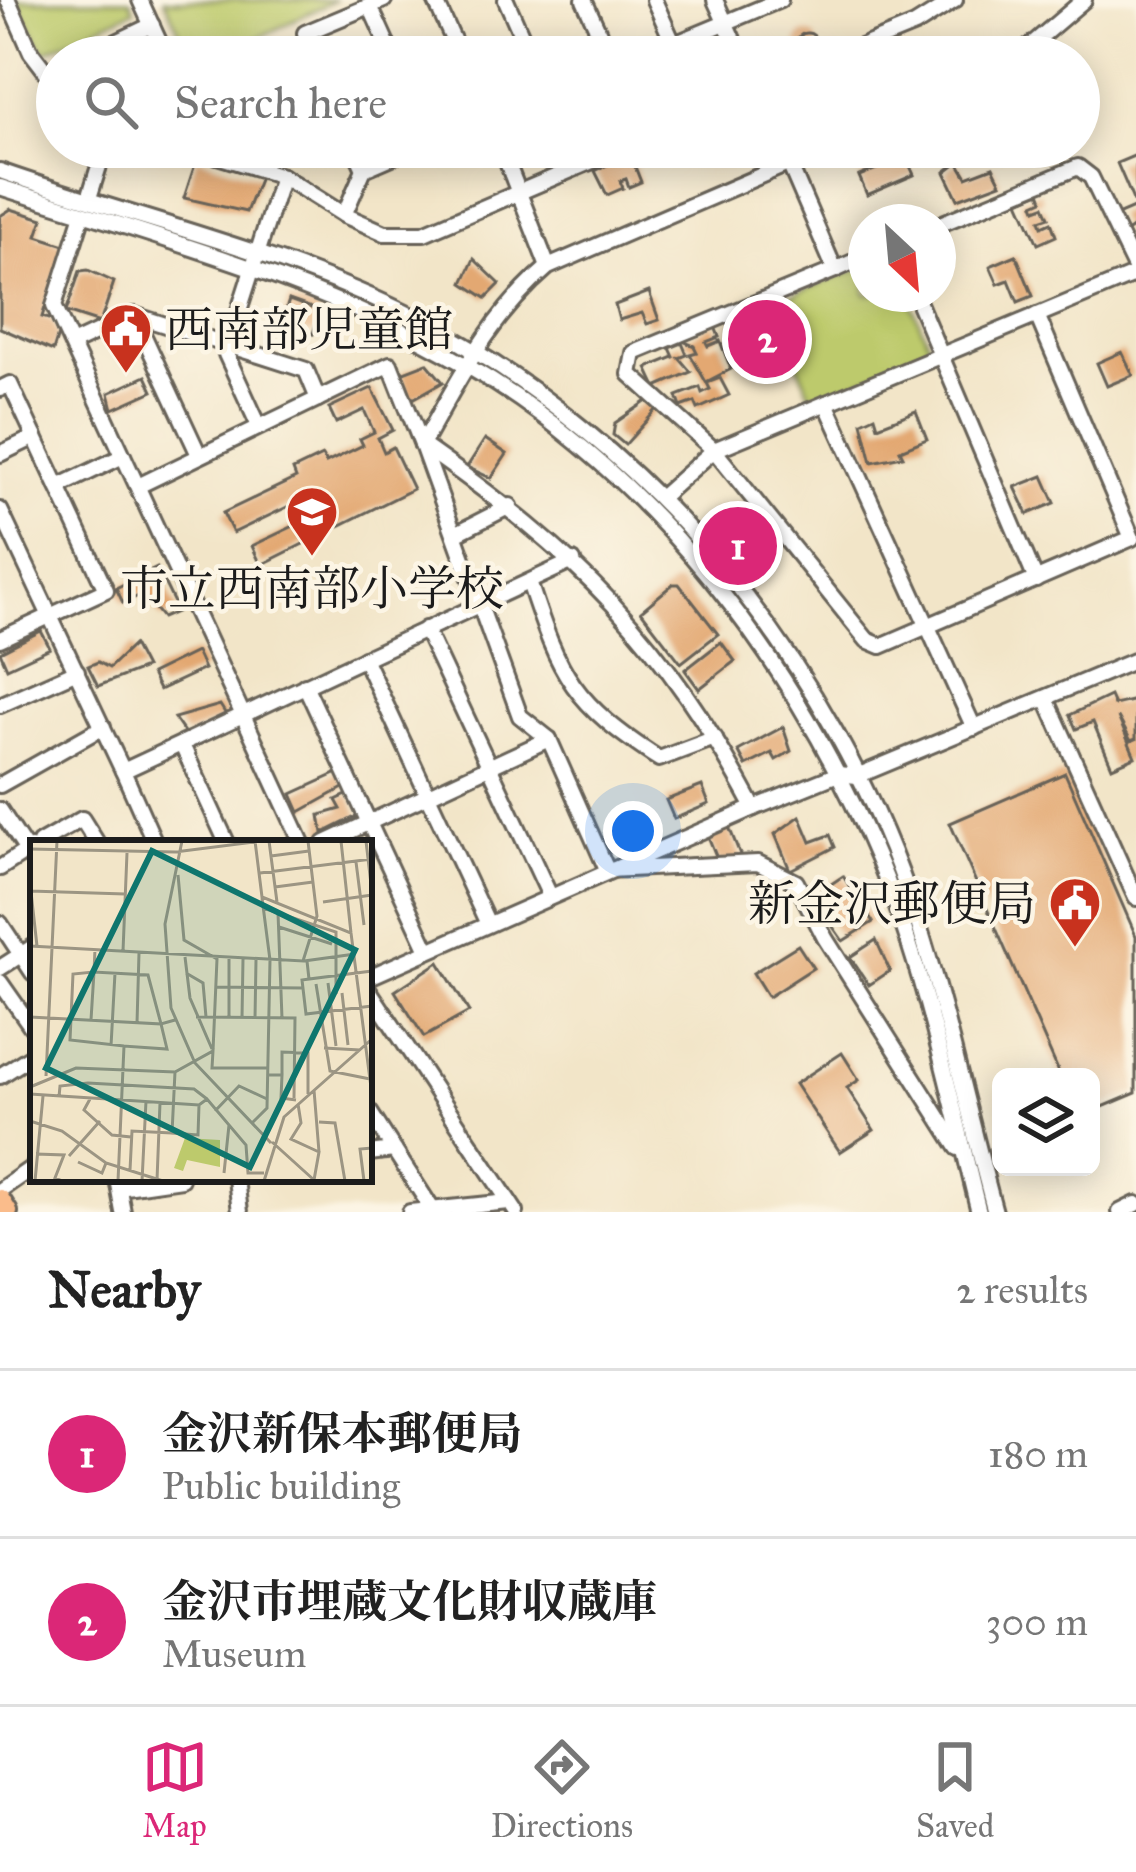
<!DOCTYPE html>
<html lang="en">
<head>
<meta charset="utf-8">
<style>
	body { margin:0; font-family:"IM FELL Great Primer","Noto Serif JP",serif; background:#f2f2f2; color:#222 }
	.controls { position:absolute; right:36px; bottom:36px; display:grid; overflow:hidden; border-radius:18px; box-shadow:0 6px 30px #0003 }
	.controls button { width:108px; height:108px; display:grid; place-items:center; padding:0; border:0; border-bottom:3px solid #e0e0e0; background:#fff; color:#222; font:60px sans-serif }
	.compass { position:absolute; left:848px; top:204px; width:108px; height:108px; border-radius:50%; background:#fff; box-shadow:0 6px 30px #0003; rotate:154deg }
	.you { position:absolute; left:633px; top:831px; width:42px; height:42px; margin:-30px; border:9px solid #fff; border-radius:50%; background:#1a73e8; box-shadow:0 0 0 18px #1a73e833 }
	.badge { display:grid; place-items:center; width:78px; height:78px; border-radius:50%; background:#db2777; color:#fff; font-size:39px; font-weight:700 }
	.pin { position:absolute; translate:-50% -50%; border:6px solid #fff; box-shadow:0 3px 12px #0006 }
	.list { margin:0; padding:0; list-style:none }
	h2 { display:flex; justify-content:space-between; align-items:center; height:156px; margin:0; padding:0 48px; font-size:51px }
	h2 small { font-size:39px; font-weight:400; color:#767676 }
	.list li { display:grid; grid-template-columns:78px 1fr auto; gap:36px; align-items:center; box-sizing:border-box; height:168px; padding:0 48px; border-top:3px solid #e0e0e0 }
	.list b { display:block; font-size:45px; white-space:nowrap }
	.list p { margin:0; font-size:39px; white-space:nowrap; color:#767676 }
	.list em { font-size:39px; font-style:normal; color:#767676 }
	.icon { flex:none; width:66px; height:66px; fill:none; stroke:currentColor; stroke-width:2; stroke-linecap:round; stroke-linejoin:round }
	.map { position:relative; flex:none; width:1136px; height:1212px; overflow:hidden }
	.search { position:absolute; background:#fff; box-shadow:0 6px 30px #0003; left:36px; right:36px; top:36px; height:132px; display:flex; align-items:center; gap:30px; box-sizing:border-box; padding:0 42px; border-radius:66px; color:#767676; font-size:45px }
	.sheet { height:492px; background:#fff }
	nav { display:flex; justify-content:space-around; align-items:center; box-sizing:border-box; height:168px; border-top:3px solid #e0e0e0; background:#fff; font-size:33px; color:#767676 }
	nav a { display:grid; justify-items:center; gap:6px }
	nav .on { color:#db2777 }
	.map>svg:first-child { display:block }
	.green { fill:#bdca6c; stroke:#6c7344; stroke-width:3 }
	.building { fill:#e3a872 }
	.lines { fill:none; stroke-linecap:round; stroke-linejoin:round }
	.minor-casing { stroke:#676258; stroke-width:20 }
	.major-casing { stroke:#676258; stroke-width:24 }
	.minor { stroke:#fff; stroke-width:14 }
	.major { stroke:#fabc8b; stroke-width:18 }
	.labels { text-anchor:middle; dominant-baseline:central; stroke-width:9; stroke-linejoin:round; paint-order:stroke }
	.poi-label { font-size:48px; fill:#1c1c1c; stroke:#fcf5e5; text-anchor:start }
	.inset-road { fill:none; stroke:#9c9583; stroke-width:3 }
	.view { fill:#0f766e; fill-opacity:0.15; stroke:#0f766e; stroke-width:6 }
	.inset-edge { fill:none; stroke:#1c1c1c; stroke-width:6 }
</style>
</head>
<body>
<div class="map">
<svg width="1136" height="1212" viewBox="0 0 1136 1212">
	<rect width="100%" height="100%" fill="#fcf5e5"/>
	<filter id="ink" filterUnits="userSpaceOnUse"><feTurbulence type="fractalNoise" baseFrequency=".00833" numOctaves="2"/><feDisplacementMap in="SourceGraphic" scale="24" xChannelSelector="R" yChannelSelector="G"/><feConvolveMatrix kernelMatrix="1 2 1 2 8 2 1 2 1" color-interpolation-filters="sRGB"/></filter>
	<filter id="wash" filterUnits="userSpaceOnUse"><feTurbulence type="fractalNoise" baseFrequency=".004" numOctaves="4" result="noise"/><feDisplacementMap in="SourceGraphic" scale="48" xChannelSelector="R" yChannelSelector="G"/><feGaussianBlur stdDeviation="2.7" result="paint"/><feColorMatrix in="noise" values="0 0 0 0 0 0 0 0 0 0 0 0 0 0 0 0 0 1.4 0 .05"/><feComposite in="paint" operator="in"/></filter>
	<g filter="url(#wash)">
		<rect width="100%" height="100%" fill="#f2e5c8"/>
		<g class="green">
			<polygon points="16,0 130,0 134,10 44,52"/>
			<polygon points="164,0 336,0 219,57 192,57"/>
			<polygon points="866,266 866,294 907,294 932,351 813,400 771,303"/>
		</g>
		<g id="blocks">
			<g class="building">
				<circle cx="807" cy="43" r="10"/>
				<polygon points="630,154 641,182 629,187 626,179 620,181 623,188 607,195 595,171"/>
				<polygon points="1136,155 1136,236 1132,228 1125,233 1117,215 1136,207 1117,163"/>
				<polygon points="906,157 914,175 867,195 859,176"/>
				<polygon points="197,158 260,177 246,212 184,198"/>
				<polygon points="958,162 967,177 993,167 1001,183 958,199 945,172"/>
				<polygon points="1040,192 1043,200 1034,204 1036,209 1044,206 1049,217 1040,220 1042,226 1051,222 1056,236 1038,244 1019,201"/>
				<polygon points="11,209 43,219 37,236 65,245 42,317 52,320 58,335 53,351 0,328 0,216"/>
				<polygon points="1016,255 1033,296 1018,302 1009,280 998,284 990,266"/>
				<polygon points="474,259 500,284 486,298 463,283"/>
				<polygon points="88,270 114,282 100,323 66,312 80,271"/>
				<polygon points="649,292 659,320 647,324 642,313 619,320 615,305"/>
				<polygon points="289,300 320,311 313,334 281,324"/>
				<polygon points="771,316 785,349 766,357 752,325"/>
				<polygon points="714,324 719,337 706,342 708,346 720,341 731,369 706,382 690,354 697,352 694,346 683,341"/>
				<polygon points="682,343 687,355 679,358 691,372 656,387 647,368 674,357 670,348"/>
				<polygon points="1122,352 1133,375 1107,386 1097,363"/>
				<polygon points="427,363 443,382 411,400 401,373"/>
				<polygon points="146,376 153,391 113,409 109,393"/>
				<polygon points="720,378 729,395 698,409 695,402 681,407 677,396 700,387 702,393 710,389 707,383"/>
				<polygon points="372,388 393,430 378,438 384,452 393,447 413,489 261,565 252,546 327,510 323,502 311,508 306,498 233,533 223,513 296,478 293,470 322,456 326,463 363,445 360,439 374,432 364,410 336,423 329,408"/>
				<polygon points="647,401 657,409 625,445 613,435 615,423"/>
				<polygon points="916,411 927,439 900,450 903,456 872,462 862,422 875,416 878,426"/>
				<polygon points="485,439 507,454 491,478 467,467"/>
				<polygon points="1043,476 1055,503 1028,514 1015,487"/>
				<polygon points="157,568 178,611 162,618 143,594 123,603 116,588"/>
				<polygon points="673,584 679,584 718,634 681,663 641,611"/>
				<polygon points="41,631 50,648 7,668 0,652"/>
				<polygon points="721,642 735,661 699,689 685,670"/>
				<polygon points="133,645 145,668 98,686 88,666 98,662 109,668"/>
				<polygon points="196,652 204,669 159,690 151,674"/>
				<polygon points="1110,696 1114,705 1136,700 1136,739 1131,741 1118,717 1135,757 1112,767 1093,722 1076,729 1070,715"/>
				<polygon points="220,705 227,716 186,735 174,718"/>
				<polygon points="783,727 791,751 776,760 772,753 746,766 738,751"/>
				<polygon points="338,773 345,787 300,812 292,794"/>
				<polygon points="1065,773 1136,936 1136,1093 1091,1112 1091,1077 1061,1077 950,823"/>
				<polygon points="702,786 709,804 674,819 666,800"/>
				<polygon points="349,794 359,815 323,833 320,815 341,809 336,800"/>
				<polygon points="800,816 811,842 830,835 835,847 790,870 775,834"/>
				<polygon points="729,827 743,862 718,861 708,836"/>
				<polygon points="843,876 873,922 843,941 812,897"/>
				<polygon points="876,940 890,971 869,985 850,957"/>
				<polygon points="798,945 813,968 768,997 753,973"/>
				<polygon points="439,962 469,1012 424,1037 395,991"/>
				<polygon points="842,1053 859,1080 847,1088 874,1130 840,1152 795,1084"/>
			</g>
		</g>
	</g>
	<g filter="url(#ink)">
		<use href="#blocks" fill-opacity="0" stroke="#676258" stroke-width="3"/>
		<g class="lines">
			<g class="minor-casing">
				<g id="minor">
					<polyline points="8,0 31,52 57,86"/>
					<polyline points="140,0 166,57"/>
					<polyline points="435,0 461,57"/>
					<polyline points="506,0 531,57"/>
					<polyline points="584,0 610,57"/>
					<polyline points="654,0 674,45"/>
					<polyline points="715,0 741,57"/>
					<polyline points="370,6 393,57"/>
					<polyline points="85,57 152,25"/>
					<polyline points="314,57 305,33 384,0"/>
					<polyline points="643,57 780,0"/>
					<polyline points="836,57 915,25 955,0"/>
					<polyline points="1017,57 1084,0"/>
					<polyline points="188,147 282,176 344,215 364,169 415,147"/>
					<polyline points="354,147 364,169"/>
					<polyline points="501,147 548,267"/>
					<polyline points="782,147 835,270 634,353 630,374 714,450 1136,274"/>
					<path d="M 0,171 C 140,220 287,252 420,320 C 651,441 834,665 915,913 C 947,1011 968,1113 995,1212"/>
					<path d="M 0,187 C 158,238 320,280 464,364 C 655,475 796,664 880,864 C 923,965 952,1104 979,1212"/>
					<polyline points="89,198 105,147"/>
					<polyline points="83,214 54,306 302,843"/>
					<polyline points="344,215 385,233 424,233 625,147"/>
					<polyline points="938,225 1078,167 1091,177 1136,270"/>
					<polyline points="835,270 866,256"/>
					<polyline points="915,294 1036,580"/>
					<polyline points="134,315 199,455"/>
					<polyline points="72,344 134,315 228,345 282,176"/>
					<polyline points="0,389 10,384 58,487 123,456"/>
					<polyline points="826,403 974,728"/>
					<polyline points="259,426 226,354 228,345 306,370 318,399"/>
					<polyline points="422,445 520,716 549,739 607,870 758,863 796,882 825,938 958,1148"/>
					<path d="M 422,445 C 579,555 663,638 754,808"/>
					<polyline points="0,454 35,437"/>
					<path d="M 138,486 L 390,364 L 422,445 C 460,378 489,317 548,267 L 827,147"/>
					<polyline points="660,498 714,450 867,640 881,646 1132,538 1037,315"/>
					<polyline points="0,510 123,771 573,561"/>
					<polyline points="455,534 510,506"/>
					<path d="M 529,582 C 560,677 573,703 659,759 L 715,738"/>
					<polyline points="425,629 550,896"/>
					<polyline points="0,639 106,590 58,487"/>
					<polyline points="364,658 488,924"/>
					<polyline points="305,685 428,950"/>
					<polyline points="1046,698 1136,898"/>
					<polyline points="0,705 77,671"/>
					<polyline points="182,745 227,843"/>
					<polyline points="123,771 155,843"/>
					<polyline points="0,785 103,727"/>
					<polyline points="0,810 33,860"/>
					<polyline points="40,843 82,819 97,843"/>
					<polyline points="325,843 549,739"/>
					<polyline points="0,868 31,848"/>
					<polyline points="0,923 33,973"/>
					<polyline points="0,968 33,947"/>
					<polyline points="369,977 754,808 838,774 857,776 1136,660"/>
					<polyline points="0,982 33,1029"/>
					<polyline points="369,990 516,1212"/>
					<polyline points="0,1076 33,1055"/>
					<polyline points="369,1111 432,1209"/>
					<polyline points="369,1153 394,1150"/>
					<polyline points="236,1179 240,1212"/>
					<polyline points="118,1184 123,1212"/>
					<polyline points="119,1188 181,1179"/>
					<polyline points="0,1190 33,1167"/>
					<polyline points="410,1212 509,1202"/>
					<polyline points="1120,1212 1136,1204"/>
				</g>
			</g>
			<g class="major-casing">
				<polyline id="major" points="0,1199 8,1212"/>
			</g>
			<use href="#minor" class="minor"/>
			<use href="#major" class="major"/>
		</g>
	</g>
	<defs>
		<g id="civic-pin" transform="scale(2.7)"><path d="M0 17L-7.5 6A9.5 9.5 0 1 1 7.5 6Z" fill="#c8321e" stroke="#fcf5e5"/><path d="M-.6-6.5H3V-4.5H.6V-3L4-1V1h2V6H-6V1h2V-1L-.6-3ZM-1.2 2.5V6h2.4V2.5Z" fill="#fff"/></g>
		<g id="school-pin" transform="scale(2.7)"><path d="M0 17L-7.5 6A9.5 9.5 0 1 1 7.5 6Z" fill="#c8321e" stroke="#fcf5e5"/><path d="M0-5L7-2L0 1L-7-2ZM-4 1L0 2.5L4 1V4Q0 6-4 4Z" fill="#fff"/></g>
	</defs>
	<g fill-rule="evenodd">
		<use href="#civic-pin" x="126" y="329"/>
		<use href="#school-pin" x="312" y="512"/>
		<use href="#civic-pin" x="1075" y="903"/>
	</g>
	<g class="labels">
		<g class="poi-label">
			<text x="165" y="329">西南部児童館</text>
			<text x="312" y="588" text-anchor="middle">市立西南部小学校</text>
			<text x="1036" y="903" text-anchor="end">新金沢郵便局</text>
		</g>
	</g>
	<g transform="translate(30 840)">
		<rect width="342" height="342" fill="#f2e5c8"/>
		<path d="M 155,298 L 190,300 L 190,327 L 157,320 L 153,331 L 144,328 Z" fill="#bdca6c"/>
		<path class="inset-road" d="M 152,1 L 135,84 L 141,168 L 165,223 L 241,303M 225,1 L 232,57 L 321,93 L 342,255M 239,1 L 247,62M 311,1 L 321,93M 336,1 L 342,53M 0,9 L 145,12 L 231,1M 241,16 L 279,11M 326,22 L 334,85M 230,33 L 342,19M 148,35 L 154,100 L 187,119 L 183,211M 0,43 L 7,106M 245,47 L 283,42M 0,51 L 95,54M 293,62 L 342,55M 233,68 L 306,92 L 306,154M 248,73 L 252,178M 249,87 L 302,104M 0,106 L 273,121 L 287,76 L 278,1M 65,109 L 64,132 L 43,134 L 40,200 L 94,206M 93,111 L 97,13M 155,117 L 160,158 L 182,209M 274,121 L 325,114M 277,121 L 279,139 L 342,131M 156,133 L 173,143 L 176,177M 279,139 L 272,140 L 276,174 L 342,166M 298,143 L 306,206M 286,144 L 300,231 L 340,239M 186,147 L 273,148M 312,153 L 318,205M 0,177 L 131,184 L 137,209 L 94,206 L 88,341M 166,177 L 265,178 L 264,258M 199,177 L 199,119M 212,178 L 213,119M 225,178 L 226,120M 61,180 L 64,132 L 118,135 L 131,184 L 145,180M 107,183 L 109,113M 81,206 L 85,133M 294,208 L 330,210M 145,232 L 142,293 L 168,295 L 169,265M 237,235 L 252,235 L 251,258 L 266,260M 252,235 L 252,212 L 278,213 L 278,254M 16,236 L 27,1M 0,247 L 46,228 L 145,232 L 183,211 L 182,228 L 237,228M 284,250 L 289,312M 0,254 L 169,265 L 177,259 L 216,305 L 218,333 L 234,333M 29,257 L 30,246 L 58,243 L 164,249 L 177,259M 60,259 L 54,270 L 82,295 L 101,297M 268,264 L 271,283 L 261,299 L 289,312 L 284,340M 185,271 L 209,246 L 237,259M 0,281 L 32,291 L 76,323 L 133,341M 223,282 L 237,268 L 240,120 L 232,58M 289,282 L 305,283 L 315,341M 242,302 L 284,340M 6,314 L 34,315 L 25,338 L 32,341M 39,316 L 70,281M 48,322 L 72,333 L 76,323M 100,330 L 102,291 L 142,293M 194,333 L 199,285M 127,340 L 130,263M 5,341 L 13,256M 112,341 L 116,261M 234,341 L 254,277 L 342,199M 334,341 L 330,309 L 342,308"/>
		<path class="view" d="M 122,11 L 325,110 L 220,327 L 16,228 Z"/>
		<rect width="342" height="342" class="inset-edge"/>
	</g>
</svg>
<div class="controls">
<button><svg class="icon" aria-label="layers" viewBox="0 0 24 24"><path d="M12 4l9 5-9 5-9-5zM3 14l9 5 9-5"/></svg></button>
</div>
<svg class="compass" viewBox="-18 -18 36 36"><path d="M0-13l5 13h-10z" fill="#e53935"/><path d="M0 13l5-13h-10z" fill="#767676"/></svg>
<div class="you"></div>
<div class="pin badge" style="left:738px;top:546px">1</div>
<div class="pin badge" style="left:767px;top:339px">2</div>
<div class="search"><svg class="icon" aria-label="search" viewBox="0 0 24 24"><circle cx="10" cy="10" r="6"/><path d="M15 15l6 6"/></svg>Search here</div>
</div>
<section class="sheet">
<h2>Nearby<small>2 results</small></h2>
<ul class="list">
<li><span class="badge">1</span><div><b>金沢新保本郵便局</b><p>Public building</p></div><em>180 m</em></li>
<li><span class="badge">2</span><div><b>金沢市埋蔵文化財収蔵庫</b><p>Museum</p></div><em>300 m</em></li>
</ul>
</section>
<nav>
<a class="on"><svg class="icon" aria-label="map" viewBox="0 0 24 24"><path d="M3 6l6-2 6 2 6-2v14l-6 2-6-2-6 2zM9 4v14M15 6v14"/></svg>Map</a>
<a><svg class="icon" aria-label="directions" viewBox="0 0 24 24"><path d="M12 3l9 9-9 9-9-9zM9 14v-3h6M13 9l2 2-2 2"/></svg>Directions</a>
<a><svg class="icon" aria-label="saved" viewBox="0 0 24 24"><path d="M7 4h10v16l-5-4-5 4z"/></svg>Saved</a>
</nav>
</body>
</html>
